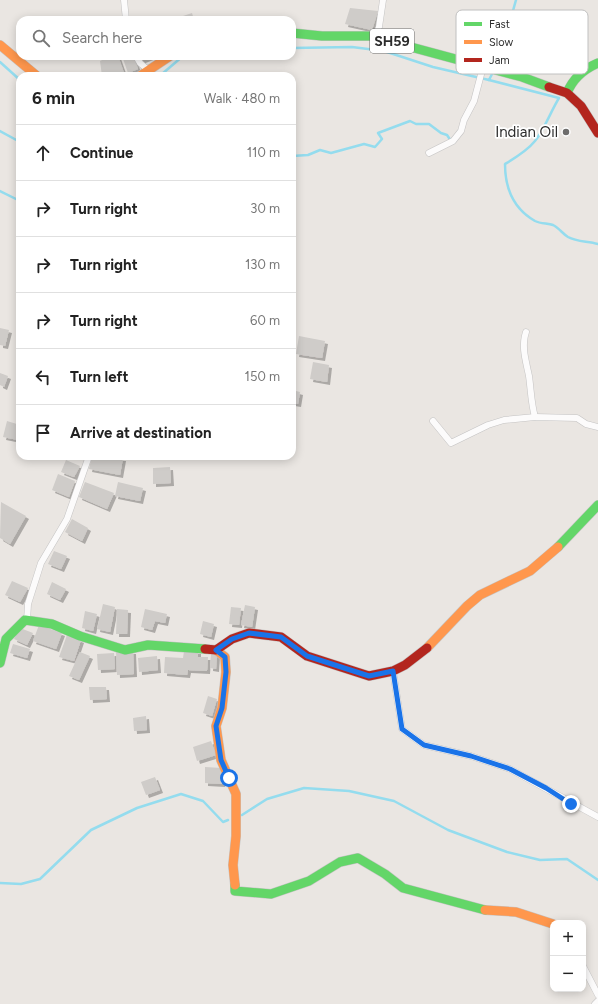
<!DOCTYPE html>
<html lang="en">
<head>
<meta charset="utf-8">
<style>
	body { margin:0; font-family:Figtree,sans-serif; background:#f2f2f2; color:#222 }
	.controls { position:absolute; right:12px; bottom:12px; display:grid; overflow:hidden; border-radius:8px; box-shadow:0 2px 10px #0003 }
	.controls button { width:36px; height:36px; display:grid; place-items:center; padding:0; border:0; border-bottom:1px solid #e0e0e0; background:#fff; color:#222; font:20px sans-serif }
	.stop { position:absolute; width:12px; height:12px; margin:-9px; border:3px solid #1a73e8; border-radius:50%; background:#fff }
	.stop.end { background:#1a73e8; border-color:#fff; box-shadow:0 1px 4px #0008 }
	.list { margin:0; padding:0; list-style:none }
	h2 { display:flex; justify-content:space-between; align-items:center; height:52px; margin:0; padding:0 16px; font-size:17px }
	h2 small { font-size:13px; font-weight:400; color:#767676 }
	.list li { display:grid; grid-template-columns:26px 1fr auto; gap:12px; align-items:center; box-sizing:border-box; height:56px; padding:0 16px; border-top:1px solid #e0e0e0 }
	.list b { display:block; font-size:15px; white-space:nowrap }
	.list em { font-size:13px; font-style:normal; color:#767676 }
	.icon { flex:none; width:22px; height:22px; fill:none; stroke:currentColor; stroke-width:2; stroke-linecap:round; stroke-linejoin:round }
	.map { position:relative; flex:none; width:598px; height:1004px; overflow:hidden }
	.search { position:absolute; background:#fff; box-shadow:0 2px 10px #0003; left:16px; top:16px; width:280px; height:44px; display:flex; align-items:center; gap:10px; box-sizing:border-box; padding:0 14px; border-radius:12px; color:#767676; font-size:15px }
	.panel { position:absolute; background:#fff; box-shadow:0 2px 10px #0003; left:16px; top:72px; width:280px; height:388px; border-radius:12px }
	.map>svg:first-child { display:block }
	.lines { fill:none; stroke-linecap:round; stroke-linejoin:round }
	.stream { stroke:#94dcee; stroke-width:2.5 }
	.building { fill:#cfccc9; filter:url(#shadow) }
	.street-casing { stroke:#c4c3c3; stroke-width:7 }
	.fast-casing { stroke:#c4c3c3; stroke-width:10 }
	.slow-casing { stroke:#c4c3c3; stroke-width:10 }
	.jam-casing { stroke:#c4c3c3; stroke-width:10 }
	.street { stroke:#fcfbfb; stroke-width:6 }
	.fast { stroke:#63d668; stroke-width:9 }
	.slow { stroke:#ff974d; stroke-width:9 }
	.jam { stroke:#b3261e; stroke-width:9 }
	.route { stroke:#1a73e8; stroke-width:5 }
	.poi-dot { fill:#6e6d6c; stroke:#fff; stroke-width:1.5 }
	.labels { text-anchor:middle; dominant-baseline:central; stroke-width:3.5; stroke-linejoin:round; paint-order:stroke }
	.shield { fill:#fff; stroke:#6b6b6b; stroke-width:1 }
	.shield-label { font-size:14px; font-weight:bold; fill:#2c2c2c }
	.poi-label { font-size:15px; fill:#2c2c2c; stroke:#fff; text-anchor:end }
	.key { fill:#fff; stroke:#c0c0c0; stroke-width:1 }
	.key-label { font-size:11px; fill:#2c2c2c }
</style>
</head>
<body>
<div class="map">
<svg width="598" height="1004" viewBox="0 0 598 1004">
	<defs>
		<filter id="shadow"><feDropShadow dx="3" dy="3" stdDeviation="0" flood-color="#0004"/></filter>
	</defs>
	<rect width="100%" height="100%" fill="#eae6e2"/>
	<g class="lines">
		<g class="stream">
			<polyline points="292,48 352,47 384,51 433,67 489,80 493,72"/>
			<polyline points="0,62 20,80"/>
			<polyline points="495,68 499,61 516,0"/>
			<polyline points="157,76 162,74 183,56"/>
			<path d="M 489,80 L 559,98 C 551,111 544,130 535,141 C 527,151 515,158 505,164 C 505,188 514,209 535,221 C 541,224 548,223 553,225 C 559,228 563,234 568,237 C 577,242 588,241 598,244"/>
			<polyline points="0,131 20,142"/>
			<polyline points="292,156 308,155 320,150 331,153 364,144 375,147 382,139 378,133 410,121 416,124 429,124 441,133 447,135 451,141"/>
			<polyline points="0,191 20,201"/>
			<polyline points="242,815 267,799 304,788 349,791 394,801 448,830 507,852 540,860 567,859 598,880"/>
			<polyline points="0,883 21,884 40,879 91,830 137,808 181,794 203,801 223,822 228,820"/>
		</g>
	</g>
	<g class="building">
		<polygon points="350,8 378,11 372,30 345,24"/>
		<polygon points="192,13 194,20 184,20 183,16"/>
		<polygon points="111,56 118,56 125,76 102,76 100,61"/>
		<polygon points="122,56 133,56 138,69 128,73"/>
		<polygon points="138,56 153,56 140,61"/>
		<polygon points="0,328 9,330 5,346 0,345"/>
		<polygon points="299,336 325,341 322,358 296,354"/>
		<polygon points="313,362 329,365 327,382 310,379"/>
		<polygon points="0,373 8,376 4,387 0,385"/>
		<polygon points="292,390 300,392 298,404 292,403"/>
		<polygon points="7,421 20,425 18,440 3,437"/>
		<polygon points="92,456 123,458 120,475 89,469"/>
		<polygon points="66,460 80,466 74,477 61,472"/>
		<polygon points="170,467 171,483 153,484 153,468"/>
		<polygon points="58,474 75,481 69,497 52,490"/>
		<polygon points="85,482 114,493 107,509 79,497"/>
		<polygon points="118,482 143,488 140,501 115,496"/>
		<polygon points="1,502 26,516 10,544 0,538"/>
		<polygon points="72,519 88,528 82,541 65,532"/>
		<polygon points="54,551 67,556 61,569 48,564"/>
		<polygon points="12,581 28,588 20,602 5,595"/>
		<polygon points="52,582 66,589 60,600 47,594"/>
		<polygon points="103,604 115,607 110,632 97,629"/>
		<polygon points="245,605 255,607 252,627 241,625"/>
		<polygon points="231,607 241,608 239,625 229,624"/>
		<polygon points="117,609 128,610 127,634 116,634"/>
		<polygon points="145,609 167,614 165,623 155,621 152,630 141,627"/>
		<polygon points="85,611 97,614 93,631 82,628"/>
		<polygon points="203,621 214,624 211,637 200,634"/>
		<polygon points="39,625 62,633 56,649 33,641"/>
		<polygon points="20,628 33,633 27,645 14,639"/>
		<polygon points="67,635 81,640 74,661 59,657"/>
		<polygon points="13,644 30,649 27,658 10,653"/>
		<polygon points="116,651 133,651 134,674 117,675"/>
		<polygon points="184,651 198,651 198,657 208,657 207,671 188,670 187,675 164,673 165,657 183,658"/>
		<polygon points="80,652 90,656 79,680 69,676"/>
		<polygon points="114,653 115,669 98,670 97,654"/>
		<polygon points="211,654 217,654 216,669 210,668"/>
		<polygon points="157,656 158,670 139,672 138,658"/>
		<polygon points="89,687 106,687 107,699 90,700"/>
		<polygon points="208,696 217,699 212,716 203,713"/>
		<polygon points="146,716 147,730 134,731 133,718"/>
		<polygon points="211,741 216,755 197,761 193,747"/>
		<polygon points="205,767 222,768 222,784 205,783"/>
		<polygon points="155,777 160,790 146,795 141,782"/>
	</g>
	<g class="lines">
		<g class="street-casing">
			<g id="street">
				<polyline points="124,0 126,20"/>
				<polyline points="375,37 379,27 383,0"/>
				<polyline points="136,56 140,63 148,70"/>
				<polyline points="518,76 525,56 532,48 533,42 544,22"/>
				<polyline points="429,153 453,141 461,131 464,120 474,101 483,67"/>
				<path d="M 526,332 C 521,347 526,361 529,376 C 531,390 531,403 535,417"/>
				<polyline points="433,421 451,443 488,425 504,420 535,417 577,418 586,424 598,427"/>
				<polyline points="27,621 28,604 41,563 67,519 89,456"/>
				<polyline points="393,671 402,729 424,745 471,756 510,769 598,817"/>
				<polyline points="583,966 598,995"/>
				<polyline points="595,1004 598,1001"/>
			</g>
		</g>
		<g class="fast-casing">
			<g id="fast">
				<polyline points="292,33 322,36 370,36 522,77 549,87"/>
				<path d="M 567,93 C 573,78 584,69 598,63"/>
				<polyline points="558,547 598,505"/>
				<polyline points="0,663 6,639 25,620 52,624 80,636 125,650 148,645 205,649"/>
				<polyline points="235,885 235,891 271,894 309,881 340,862 358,858 385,874 403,888 485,910"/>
			</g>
		</g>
		<g class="slow-casing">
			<g id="slow">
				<polyline points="0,45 37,76"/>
				<polyline points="140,76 170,56"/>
				<polyline points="427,648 467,606 480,595 530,571 558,547"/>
				<polyline points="216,650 225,657 226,672 222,708 216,726 221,760 236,794 236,836 233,865 235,885"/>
				<polyline points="485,910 516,912 553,924"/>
			</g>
		</g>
		<g class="jam-casing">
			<g id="jam">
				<polyline points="549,87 567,93 581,106 598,133"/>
				<polyline points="205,649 216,650 232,639 249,633 281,637 307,656 369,676 393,671 405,665 427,648"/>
			</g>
		</g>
		<use href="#street" class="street"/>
		<use href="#fast" class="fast"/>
		<use href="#slow" class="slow"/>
		<use href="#jam" class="jam"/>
	</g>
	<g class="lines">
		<polyline class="route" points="229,778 221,760 216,726 222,708 226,672 225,657 216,650 232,639 249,633 281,637 307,656 369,676 393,671 402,729 424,745 471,756 510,769 546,788 571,804"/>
	</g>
	<circle class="poi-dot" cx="566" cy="132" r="4"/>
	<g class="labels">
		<rect class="shield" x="370" y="29" width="44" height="24" rx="3"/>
		<g class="shield-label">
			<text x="392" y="41">SH59</text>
		</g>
		<g class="poi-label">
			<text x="558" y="132">Indian Oil</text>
		</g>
	</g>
	<rect x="456" y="10" width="132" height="64" rx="6" class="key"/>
	<rect x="464" y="22" width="18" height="4" fill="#63d668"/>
	<rect x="464" y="40" width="18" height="4" fill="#ff974d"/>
	<rect x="464" y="58" width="18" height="4" fill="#b3261e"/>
	<g class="key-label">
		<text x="489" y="28">Fast</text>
		<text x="489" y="46">Slow</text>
		<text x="489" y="64">Jam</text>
	</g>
</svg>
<div class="controls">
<button>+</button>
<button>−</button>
</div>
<div class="stop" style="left:229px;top:778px"></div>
<div class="stop end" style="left:571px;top:804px"></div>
<div class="search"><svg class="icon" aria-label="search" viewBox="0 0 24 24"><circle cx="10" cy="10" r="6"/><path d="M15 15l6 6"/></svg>Search here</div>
<section class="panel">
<h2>6 min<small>Walk · 480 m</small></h2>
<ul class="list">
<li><svg class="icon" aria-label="ahead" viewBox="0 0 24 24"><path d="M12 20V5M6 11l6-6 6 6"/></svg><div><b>Continue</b></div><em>110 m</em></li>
<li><svg class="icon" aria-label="right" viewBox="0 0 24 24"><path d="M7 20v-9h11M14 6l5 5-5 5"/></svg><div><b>Turn right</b></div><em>30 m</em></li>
<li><svg class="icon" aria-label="right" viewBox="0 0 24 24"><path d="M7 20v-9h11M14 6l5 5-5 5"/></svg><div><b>Turn right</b></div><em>130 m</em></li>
<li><svg class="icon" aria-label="right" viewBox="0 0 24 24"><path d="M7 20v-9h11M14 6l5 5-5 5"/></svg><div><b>Turn right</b></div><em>60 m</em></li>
<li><svg class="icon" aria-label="left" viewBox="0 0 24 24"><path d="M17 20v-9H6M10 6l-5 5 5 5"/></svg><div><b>Turn left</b></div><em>150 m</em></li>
<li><svg class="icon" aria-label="arrive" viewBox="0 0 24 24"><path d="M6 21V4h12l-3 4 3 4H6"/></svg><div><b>Arrive at destination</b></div></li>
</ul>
</section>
</div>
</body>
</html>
